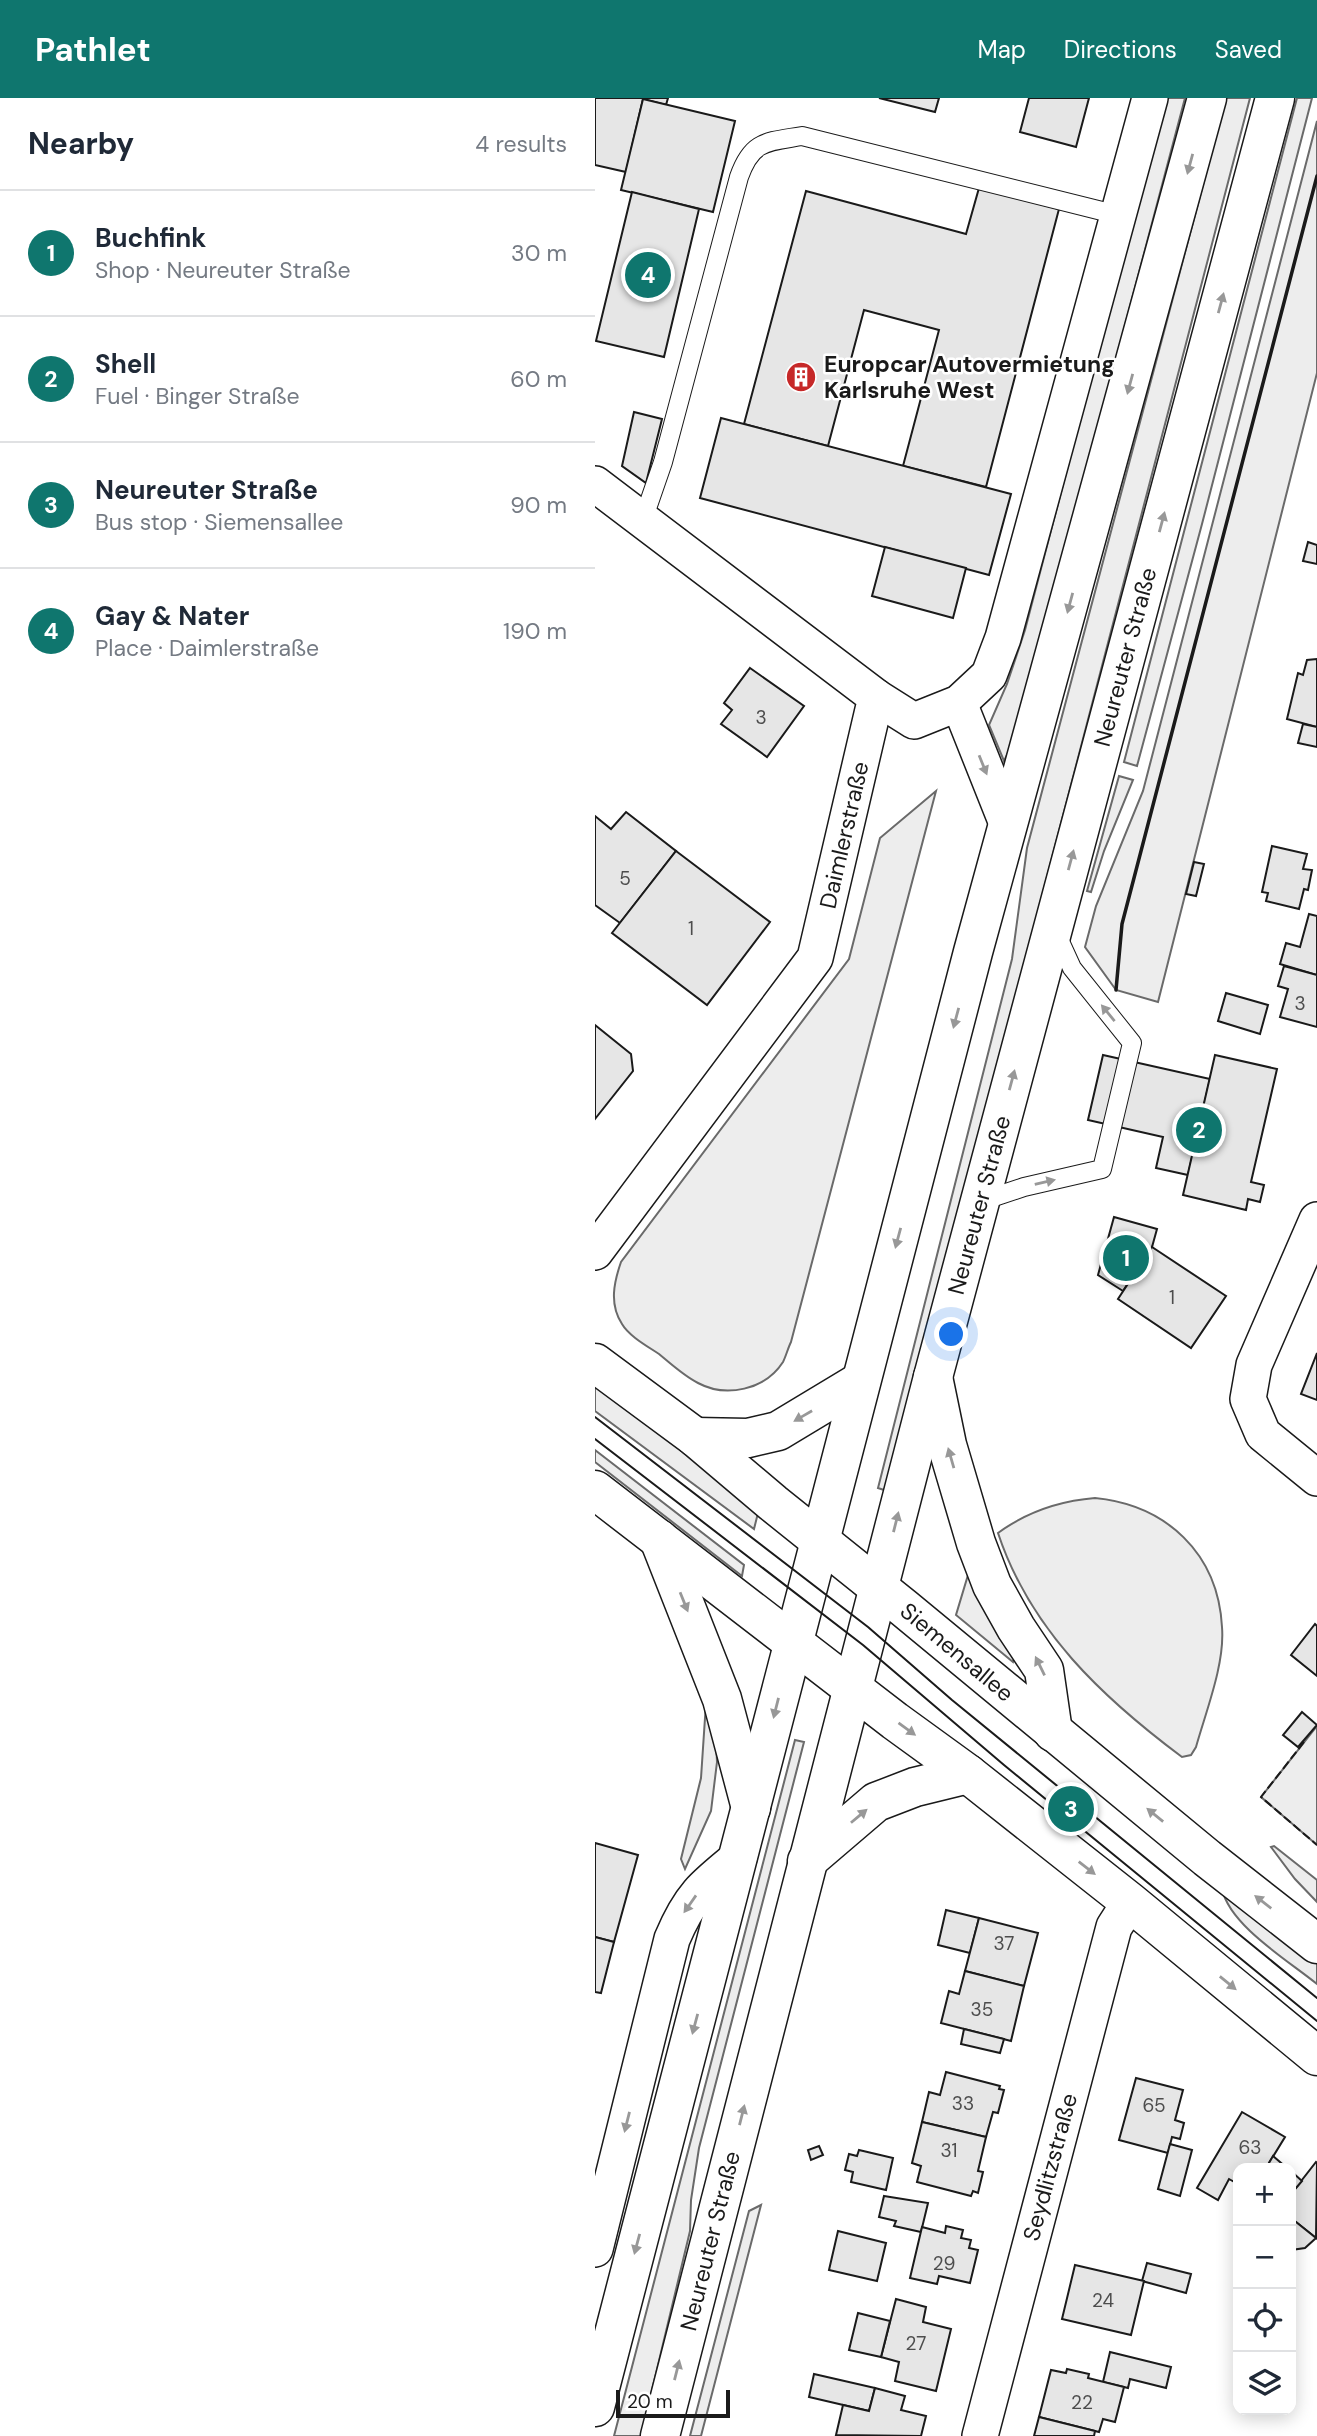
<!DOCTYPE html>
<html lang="en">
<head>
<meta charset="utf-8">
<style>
	body { margin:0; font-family:"DM Sans",sans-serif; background:#f6f6f7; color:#1f2937 }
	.controls { position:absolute; right:21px; bottom:21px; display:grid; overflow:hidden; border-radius:14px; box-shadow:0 4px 18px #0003 }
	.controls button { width:63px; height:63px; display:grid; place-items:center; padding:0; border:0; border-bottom:2px solid #e0e1e3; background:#fff; color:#1f2937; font:35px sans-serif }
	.scale { position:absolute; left:21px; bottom:18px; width:114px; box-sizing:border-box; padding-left:7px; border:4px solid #1a1a1a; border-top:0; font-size:19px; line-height:24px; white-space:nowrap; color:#1a1a1a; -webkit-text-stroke:5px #fff; paint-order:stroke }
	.you { position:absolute; left:357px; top:1237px; width:24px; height:24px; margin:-18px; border:5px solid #fff; border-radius:50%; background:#1a73e8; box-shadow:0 0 0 10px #1a73e833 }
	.badge { display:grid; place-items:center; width:46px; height:46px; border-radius:50%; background:#0f766e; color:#fff; font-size:23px; font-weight:700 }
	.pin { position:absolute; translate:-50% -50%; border:4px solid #fff; box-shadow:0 2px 7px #0006 }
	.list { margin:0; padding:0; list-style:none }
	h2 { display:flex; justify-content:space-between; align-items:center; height:91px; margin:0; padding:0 28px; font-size:30px }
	h2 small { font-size:23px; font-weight:400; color:#747a83 }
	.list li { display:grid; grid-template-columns:46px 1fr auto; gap:21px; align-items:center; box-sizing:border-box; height:126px; padding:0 28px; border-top:2px solid #e0e1e3 }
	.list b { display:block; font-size:26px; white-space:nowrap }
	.list p { margin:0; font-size:23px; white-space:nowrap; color:#747a83 }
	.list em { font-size:23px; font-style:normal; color:#747a83 }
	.icon { flex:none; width:38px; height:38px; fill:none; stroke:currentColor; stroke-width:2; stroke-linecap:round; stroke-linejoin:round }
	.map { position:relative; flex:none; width:722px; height:2338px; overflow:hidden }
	header { display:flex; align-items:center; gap:42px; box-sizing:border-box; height:98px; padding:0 35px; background:#0f766e; color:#fff }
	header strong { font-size:33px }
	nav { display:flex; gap:38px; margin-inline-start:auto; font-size:24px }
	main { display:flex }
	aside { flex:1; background:#fff }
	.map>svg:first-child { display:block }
	.green { fill:#ededed; stroke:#6a6a6a; stroke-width:2 }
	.building { fill:#e6e6e6; stroke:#1a1a1a; stroke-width:2 }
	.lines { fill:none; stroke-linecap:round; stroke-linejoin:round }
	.lane-casing { stroke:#1a1a1a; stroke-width:20 }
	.street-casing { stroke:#1a1a1a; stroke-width:38 }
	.secondary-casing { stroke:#1a1a1a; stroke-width:41 }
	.primary-casing { stroke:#1a1a1a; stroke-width:41 }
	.lane { stroke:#fff; stroke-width:18 }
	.street { stroke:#fff; stroke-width:35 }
	.secondary { stroke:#fff; stroke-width:38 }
	.primary { stroke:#fff; stroke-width:38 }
	.tram { stroke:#1a1a1a; stroke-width:2 }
	.fence { stroke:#1a1a1a; stroke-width:2; stroke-dasharray:9 3.5; stroke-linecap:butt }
	.wall { stroke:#1a1a1a; stroke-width:3.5 }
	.oneway { fill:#989898 }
	.labels { text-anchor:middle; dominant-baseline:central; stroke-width:5; stroke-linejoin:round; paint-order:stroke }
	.number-label { font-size:19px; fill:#4d4d4d }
	.poi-label { font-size:23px; font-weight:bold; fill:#1a1a1a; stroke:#fff; text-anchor:start }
	.street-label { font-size:23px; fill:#1a1a1a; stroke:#fff }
</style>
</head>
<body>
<header>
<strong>Pathlet</strong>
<nav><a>Map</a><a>Directions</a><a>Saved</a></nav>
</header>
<main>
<aside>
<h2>Nearby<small>4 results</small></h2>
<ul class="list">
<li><span class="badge">1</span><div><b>Buchfink</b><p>Shop · Neureuter Straße</p></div><em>30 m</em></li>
<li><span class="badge">2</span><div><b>Shell</b><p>Fuel · Binger Straße</p></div><em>60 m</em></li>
<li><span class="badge">3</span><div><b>Neureuter Straße</b><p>Bus stop · Siemensallee</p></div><em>90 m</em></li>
<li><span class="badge">4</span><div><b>Gay &amp; Nater</b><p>Place · Daimlerstraße</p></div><em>190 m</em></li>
</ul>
</aside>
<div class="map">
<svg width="722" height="2338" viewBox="0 0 722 2338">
	<rect width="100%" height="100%" fill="#fff"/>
	<g class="green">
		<polygon points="569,0 590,0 422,637 409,663 394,627 412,586 430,532"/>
		<polygon points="631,0 655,0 292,1393 283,1390 417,861 432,750"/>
		<polygon points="702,0 717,0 607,426 542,668 529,664"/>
		<polygon points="722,23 722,275 563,904 521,892 490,849 501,808 548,693"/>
		<polygon points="524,678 538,682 509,753 496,794 492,793"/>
		<path d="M 341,693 L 196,1244 C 193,1250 191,1258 188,1264 C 170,1292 131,1300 103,1285 C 89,1278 76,1266 64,1256 C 52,1248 34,1238 27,1226 C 14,1206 19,1184 26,1164 L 254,861 L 285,740 Z"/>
		<polygon points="0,1278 166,1403 159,1431 0,1313"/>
		<polygon points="0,1352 149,1467 147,1478 0,1364"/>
		<path d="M 500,1400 C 571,1407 623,1455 627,1529 C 630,1566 611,1613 601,1649 L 596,1657 L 587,1659 C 508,1600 435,1532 403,1435 C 433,1413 464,1403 500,1400 Z"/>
		<polygon points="373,1477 420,1557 418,1564 361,1517"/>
		<polygon points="111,1605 120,1623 122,1664 116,1713 90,1771 86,1761 106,1680"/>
		<polygon points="722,1628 722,1747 666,1699"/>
		<polygon points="200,1642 209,1644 104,2050 96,2102 95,2133 46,2338 19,2338"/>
		<polygon points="679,1748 722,1782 722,1804 700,1781 676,1749"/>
		<path d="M 627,1791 L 722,1863 L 722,1886 C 694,1863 635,1828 627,1791 Z"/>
		<polygon points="166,2107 106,2338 95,2338 154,2113"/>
	</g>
	<g class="building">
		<polygon points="0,0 73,0 71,7 48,1 31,74 0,67"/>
		<polygon points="284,0 344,0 340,14"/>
		<polygon points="434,0 494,0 481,49 425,34"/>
		<polygon points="48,1 140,23 118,114 26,92"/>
		<polygon points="384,90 464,111 391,389 308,368 344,232 269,212 233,348 149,326 211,93 371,136"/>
		<polygon points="37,94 104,111 69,259 1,243"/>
		<polygon points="39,314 67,321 51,385 27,368"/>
		<polygon points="126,320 416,396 394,477 105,400"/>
		<polygon points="713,444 722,447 722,466 708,463"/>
		<polygon points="290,449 371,470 358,520 277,498"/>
		<polygon points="722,561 722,629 692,621 703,575 708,577 712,562"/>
		<polygon points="155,570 209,608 172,659 126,626 137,612 129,605"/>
		<polygon points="708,626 722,629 722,649 703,645"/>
		<polygon points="31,714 81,753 25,825 0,807 0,718 16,731"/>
		<polygon points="677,748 712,756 708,771 717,772 713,792 709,791 704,811 671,803 673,795 667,794"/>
		<polygon points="81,753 175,824 112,907 17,835"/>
		<polygon points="599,764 609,766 601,798 591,796"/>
		<polygon points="714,816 722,818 722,877 685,866 691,845 705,849"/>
		<polygon points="689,868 722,877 722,929 685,919 693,891 683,888"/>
		<polygon points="631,895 673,907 665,936 623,923"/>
		<polygon points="0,927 36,956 38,973 0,1021"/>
		<polygon points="508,957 615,981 593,1077 561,1070 568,1039 493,1022"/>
		<polygon points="620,957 682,971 656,1084 669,1087 665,1104 653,1101 651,1112 588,1097"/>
		<polygon points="519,1119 562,1131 557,1149 528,1193 503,1177"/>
		<polygon points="557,1149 631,1198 596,1250 523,1201"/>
		<polygon points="722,1255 722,1302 706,1296"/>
		<polygon points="720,1526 722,1528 722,1578 696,1557"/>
		<polygon points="707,1614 722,1627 703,1649 688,1637"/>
		<polygon points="0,1745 43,1757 19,1844 0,1839"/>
		<polygon points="351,1812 384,1820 375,1855 343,1847"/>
		<polygon points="384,1820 443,1835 429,1888 370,1873"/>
		<polygon points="0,1839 19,1844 6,1895 0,1894"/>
		<polygon points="370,1873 429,1888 416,1943 346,1925 354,1893 364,1896"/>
		<polygon points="369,1931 409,1941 405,1955 366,1946"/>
		<polygon points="351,1974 405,1988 404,1991 409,1992 403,2015 398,2014 391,2039 327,2024 334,1994 345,1997"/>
		<polygon points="541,1980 588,1992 580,2022 589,2025 585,2041 577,2039 573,2055 524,2042"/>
		<polygon points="647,2014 690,2039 671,2070 643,2070 643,2086 634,2081 623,2102 602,2090"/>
		<polygon points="327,2024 391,2039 383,2073 388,2074 383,2095 378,2093 376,2098 322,2084 326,2068 317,2065"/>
		<polygon points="575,2046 597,2052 585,2098 563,2091"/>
		<polygon points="224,2048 228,2057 216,2062 213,2052"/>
		<polygon points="264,2052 298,2060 291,2092 256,2084 258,2074 250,2072 254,2056 262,2058"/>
		<polygon points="678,2058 692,2070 671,2070"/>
		<polygon points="721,2064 722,2065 721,2140 696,2120 696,2096"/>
		<polygon points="696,2073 707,2083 696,2096"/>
		<polygon points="289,2098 333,2105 326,2134 299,2128 301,2123 284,2119"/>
		<polygon points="696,2120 721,2140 710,2150 696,2152"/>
		<polygon points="351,2128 368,2132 366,2140 376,2142 374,2150 383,2152 375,2185 344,2178 342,2186 315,2180 327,2129 350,2135"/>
		<polygon points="243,2133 291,2145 282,2183 234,2172"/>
		<polygon points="552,2165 596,2176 591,2195 547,2183"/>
		<polygon points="480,2167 549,2183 536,2237 467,2221"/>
		<polygon points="301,2201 331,2209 328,2224 356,2231 341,2293 300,2283 304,2264 286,2259"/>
		<polygon points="263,2215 295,2223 286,2259 254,2252"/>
		<polygon points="515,2254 576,2269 571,2290 535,2281 533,2290 508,2284"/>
		<polygon points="472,2271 494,2276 493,2280 529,2289 520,2324 508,2321 504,2334 444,2319 456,2272 471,2275"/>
		<polygon points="219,2276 280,2290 274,2313 214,2299"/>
		<polygon points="280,2290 310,2298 306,2312 331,2318 326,2338 241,2337 248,2307 274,2313"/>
		<polygon points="444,2319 500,2333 499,2338 439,2338"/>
	</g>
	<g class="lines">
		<g class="lane-casing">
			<g id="lane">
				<path d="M 48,422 L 68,364 L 144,79 C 157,42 172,44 207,38 L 523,117"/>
				<polyline points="384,1104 429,1089 507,1071 537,945 477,870 461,835"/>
			</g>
		</g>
		<g class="street-casing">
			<g id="street">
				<polyline points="0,386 281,599 220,860 0,1154"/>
				<polyline points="281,599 319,623 364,605 394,577 408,540 555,0"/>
				<polyline points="364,605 413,728"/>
				<polyline points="722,1122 659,1267 653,1301 668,1336 722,1380"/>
				<path d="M 0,2151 L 77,1841 C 95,1798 108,1788 144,1759"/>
				<polyline points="385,2338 519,1829 535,1804"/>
			</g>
		</g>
		<g class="secondary-casing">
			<g id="secondary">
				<polyline points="0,1265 100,1339 178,1405 309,1510 612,1760 722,1846"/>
				<polyline points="338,1279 352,1347 381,1445 397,1487 421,1530 449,1572 458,1634"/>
				<polyline points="100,1339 153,1340 183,1333 266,1283"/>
				<polyline points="0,1392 300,1623 373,1676 535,1804 722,1958"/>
				<polyline points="64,1441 127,1601 156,1710"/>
				<polyline points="212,1763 281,1704 320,1689 373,1676"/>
			</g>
		</g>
		<g class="primary-casing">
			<g id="primary">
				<polyline points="0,2309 378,854 612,0"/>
				<polyline points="65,2338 338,1279 680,0"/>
			</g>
		</g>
		<use href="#lane" class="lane"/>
		<use href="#street" class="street"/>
		<use href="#secondary" class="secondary"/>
		<use href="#primary" class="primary"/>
		<g class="tram">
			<polyline points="0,1319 273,1529 357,1602 722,1900"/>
			<polyline points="0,1341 268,1547 409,1667 722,1923"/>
		</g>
		<polyline class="fence" points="709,1644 666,1699 722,1747"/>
		<polyline class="wall" points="521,892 527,826 722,78"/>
	</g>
	<defs><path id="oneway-solid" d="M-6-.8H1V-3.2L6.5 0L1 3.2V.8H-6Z" transform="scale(1.75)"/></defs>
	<g class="oneway">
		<use href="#oneway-solid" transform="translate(595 66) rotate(105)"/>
		<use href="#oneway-solid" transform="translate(626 205) rotate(-75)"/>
		<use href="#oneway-solid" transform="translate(535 286) rotate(105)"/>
		<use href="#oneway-solid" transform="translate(567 424) rotate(-75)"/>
		<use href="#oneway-solid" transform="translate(475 505) rotate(105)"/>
		<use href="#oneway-solid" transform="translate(388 667) rotate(68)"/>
		<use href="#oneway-solid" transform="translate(476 762) rotate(-75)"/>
		<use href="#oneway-solid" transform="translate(513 915) rotate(-129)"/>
		<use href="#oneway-solid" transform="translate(361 920) rotate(105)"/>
		<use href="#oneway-solid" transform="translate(417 982) rotate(-75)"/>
		<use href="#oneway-solid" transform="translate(450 1084) rotate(-13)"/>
		<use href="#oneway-solid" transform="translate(303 1140) rotate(105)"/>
		<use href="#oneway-solid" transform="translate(208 1318) rotate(150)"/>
		<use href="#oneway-solid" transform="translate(356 1360) rotate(-106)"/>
		<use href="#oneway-solid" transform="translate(301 1424) rotate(-76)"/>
		<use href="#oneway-solid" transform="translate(89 1504) rotate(68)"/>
		<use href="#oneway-solid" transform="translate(445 1568) rotate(-116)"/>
		<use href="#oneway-solid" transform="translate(181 1610) rotate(104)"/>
		<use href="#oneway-solid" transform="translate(312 1631) rotate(36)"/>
		<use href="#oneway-solid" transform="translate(560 1717) rotate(-141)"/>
		<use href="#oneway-solid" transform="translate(264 1718) rotate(-40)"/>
		<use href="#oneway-solid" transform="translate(492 1770) rotate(38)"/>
		<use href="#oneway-solid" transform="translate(668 1804) rotate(-142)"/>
		<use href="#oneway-solid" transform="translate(95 1806) rotate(125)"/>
		<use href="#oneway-solid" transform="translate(633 1885) rotate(39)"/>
		<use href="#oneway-solid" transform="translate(100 1926) rotate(105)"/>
		<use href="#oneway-solid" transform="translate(147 2017) rotate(-76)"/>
		<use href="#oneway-solid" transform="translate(32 2024) rotate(104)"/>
		<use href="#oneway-solid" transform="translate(42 2146) rotate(105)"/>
		<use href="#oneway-solid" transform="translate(82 2272) rotate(-76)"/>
	</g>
	<defs>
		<g id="building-disc" transform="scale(1.575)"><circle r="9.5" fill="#c62828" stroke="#fff"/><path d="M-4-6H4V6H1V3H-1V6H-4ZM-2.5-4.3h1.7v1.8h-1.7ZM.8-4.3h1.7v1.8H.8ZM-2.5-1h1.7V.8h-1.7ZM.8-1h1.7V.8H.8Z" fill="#fff"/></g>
	</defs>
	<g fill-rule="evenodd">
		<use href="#building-disc" x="206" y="279"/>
	</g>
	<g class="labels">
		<g class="number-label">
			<text x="166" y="619">3</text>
			<text x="30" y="780">5</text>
			<text x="96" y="830">1</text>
			<text x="705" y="905">3</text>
			<text x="577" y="1199">1</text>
			<text x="409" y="1845">37</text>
			<text x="387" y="1911">35</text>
			<text x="368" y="2005">33</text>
			<text x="559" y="2007">65</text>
			<text x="655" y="2049">63</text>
			<text x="354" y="2052">31</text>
			<text x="349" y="2165">29</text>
			<text x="508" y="2202">24</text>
			<text x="321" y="2245">27</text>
			<text x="487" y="2304">22</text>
		</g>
		<g class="poi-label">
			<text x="229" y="266">Europcar Autovermietung<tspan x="229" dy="26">Karlsruhe West</tspan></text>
		</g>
		<g class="street-label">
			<text transform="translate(530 559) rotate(-75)">Neureuter Straße</text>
			<text transform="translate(249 737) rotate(-77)">Daimlerstraße</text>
			<text transform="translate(384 1107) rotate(-75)">Neureuter Straße</text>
			<text transform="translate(362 1554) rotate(40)">Siemensallee</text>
			<text transform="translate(455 2069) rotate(-75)">Seydlitzstraße</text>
			<text transform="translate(115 2143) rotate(-76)">Neureuter Straße</text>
		</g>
	</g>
</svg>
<div class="controls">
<button>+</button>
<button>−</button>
<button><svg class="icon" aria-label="locate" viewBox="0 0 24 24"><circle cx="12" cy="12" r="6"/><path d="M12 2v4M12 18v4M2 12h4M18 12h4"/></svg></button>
<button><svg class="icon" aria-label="layers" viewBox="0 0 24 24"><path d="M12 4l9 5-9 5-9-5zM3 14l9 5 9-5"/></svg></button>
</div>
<div class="scale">20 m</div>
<div class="you"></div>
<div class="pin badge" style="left:531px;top:1160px">1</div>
<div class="pin badge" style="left:604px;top:1032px">2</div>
<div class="pin badge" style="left:476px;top:1711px">3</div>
<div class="pin badge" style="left:53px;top:177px">4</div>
</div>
</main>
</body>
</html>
